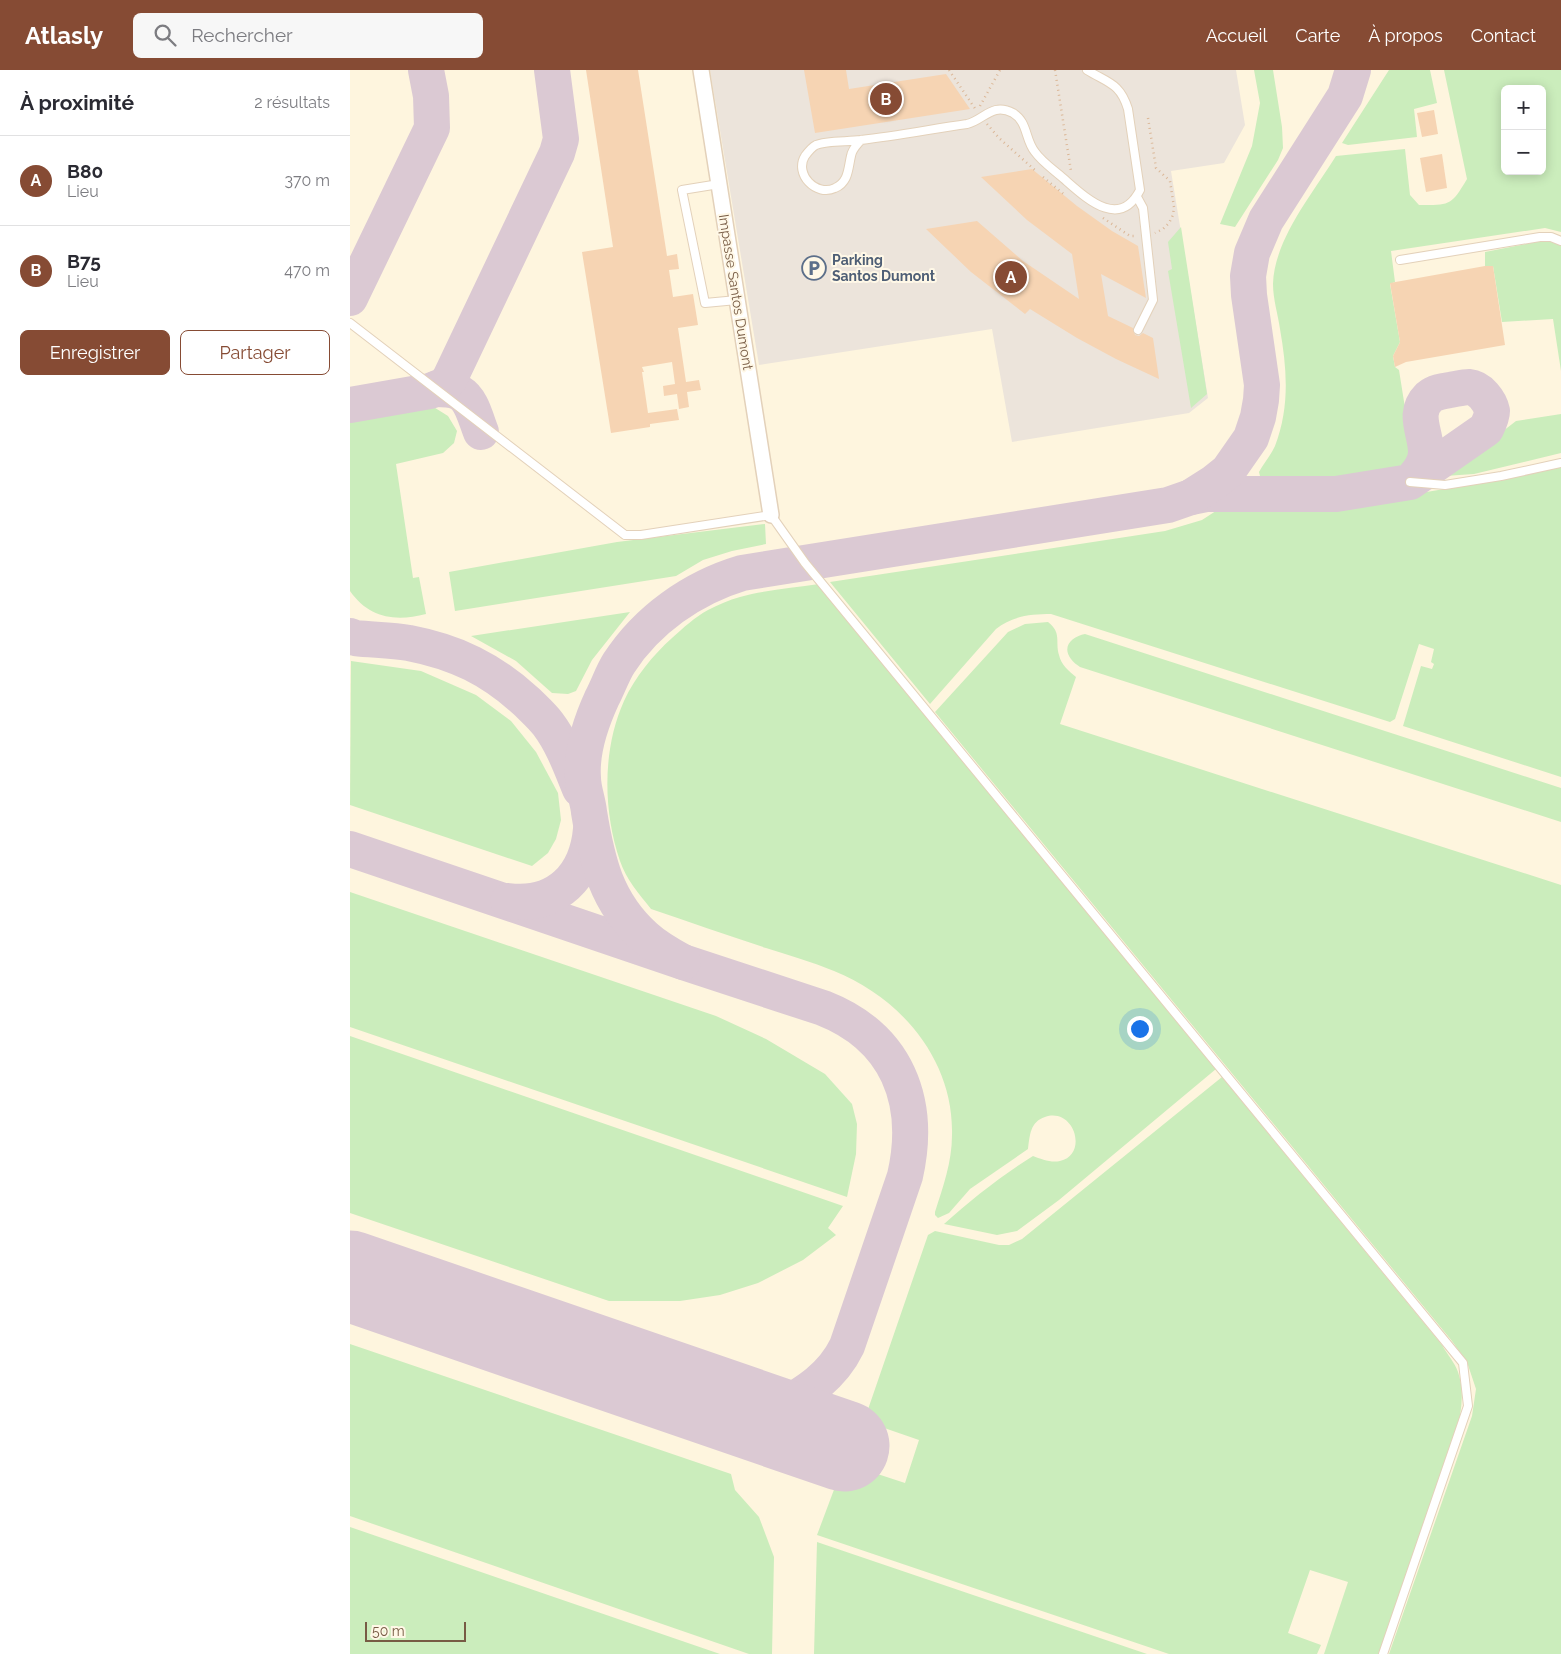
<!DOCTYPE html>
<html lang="fr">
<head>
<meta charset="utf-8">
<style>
	body { margin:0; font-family:Raleway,sans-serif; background:#f7f7f7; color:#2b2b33 }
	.controls { position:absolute; right:15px; top:15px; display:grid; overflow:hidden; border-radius:8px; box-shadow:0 2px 12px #0003 }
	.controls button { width:45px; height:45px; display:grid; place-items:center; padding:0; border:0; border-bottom:1px solid #e1e1e2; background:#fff; color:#2b2b33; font:25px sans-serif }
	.scale { position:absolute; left:15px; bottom:12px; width:101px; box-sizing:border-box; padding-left:5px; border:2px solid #775b44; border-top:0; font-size:14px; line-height:18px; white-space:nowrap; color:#775b44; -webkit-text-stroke:4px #fff8e7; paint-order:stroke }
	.you { position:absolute; left:789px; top:958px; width:18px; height:18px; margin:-12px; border:4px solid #fff; border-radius:50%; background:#1a73e8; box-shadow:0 0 0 8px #1a73e833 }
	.badge { display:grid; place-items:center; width:32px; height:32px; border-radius:50%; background:#864b34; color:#fff; font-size:16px; font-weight:700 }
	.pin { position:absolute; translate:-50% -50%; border:2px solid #fff; box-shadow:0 1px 5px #0006 }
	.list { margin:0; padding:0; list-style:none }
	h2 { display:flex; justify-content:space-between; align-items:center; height:65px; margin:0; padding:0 20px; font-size:21px }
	h2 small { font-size:16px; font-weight:400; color:#7c7c81 }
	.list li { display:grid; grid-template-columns:32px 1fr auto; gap:15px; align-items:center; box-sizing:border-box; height:90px; padding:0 20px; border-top:1px solid #e1e1e2 }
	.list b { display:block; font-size:19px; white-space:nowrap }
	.list p { margin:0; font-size:16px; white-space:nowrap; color:#7c7c81 }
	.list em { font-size:16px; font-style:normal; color:#7c7c81 }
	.actions { display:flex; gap:10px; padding:15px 20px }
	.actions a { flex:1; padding:11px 0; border:1px solid #864b34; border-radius:8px; text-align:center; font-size:18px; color:#864b34 }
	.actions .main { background:#864b34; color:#fff }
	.icon { flex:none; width:28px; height:28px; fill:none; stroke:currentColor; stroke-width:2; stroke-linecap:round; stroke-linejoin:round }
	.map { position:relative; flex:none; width:1211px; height:1584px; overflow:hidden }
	header { display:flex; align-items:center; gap:30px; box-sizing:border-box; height:70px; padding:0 25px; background:#864b34; color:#fff }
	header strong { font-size:24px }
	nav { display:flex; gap:28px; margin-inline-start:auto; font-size:18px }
	.search { width:350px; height:45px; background:#f7f7f7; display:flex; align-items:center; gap:12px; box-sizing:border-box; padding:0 18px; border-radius:8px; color:#7c7c81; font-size:19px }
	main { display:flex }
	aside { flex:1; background:#fff }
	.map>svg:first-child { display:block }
	.industrial { fill:#ece4db }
	.green { fill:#cbedbc; fill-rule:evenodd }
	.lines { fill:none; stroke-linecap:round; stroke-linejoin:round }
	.taxiway { stroke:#dbc9d3; stroke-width:36 }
	.runway { stroke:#dbc9d3; stroke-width:91 }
	.building { fill:#f6d4b3 }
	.lane-casing { stroke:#e3d1ba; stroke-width:10 }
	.street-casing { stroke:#e3d1ba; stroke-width:18 }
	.path { stroke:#dbb797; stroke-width:2.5; stroke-dasharray:1 4; stroke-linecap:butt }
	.lane { stroke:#fff; stroke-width:8 }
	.street { stroke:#fff; stroke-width:15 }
	.labels { text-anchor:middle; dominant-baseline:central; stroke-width:4; stroke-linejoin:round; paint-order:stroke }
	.service-label { font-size:14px; font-weight:bold; fill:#4e5e75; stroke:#fff8e7; text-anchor:start }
	.street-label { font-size:14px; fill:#775b44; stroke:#fff8e7 }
</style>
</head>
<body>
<header>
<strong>Atlasly</strong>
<div class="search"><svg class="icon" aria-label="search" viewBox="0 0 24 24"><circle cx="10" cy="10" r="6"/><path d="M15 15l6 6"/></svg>Rechercher</div>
<nav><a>Accueil</a><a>Carte</a><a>À propos</a><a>Contact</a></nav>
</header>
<main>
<aside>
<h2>À proximité<small>2 résultats</small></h2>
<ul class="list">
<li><span class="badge">A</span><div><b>B80</b><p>Lieu</p></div><em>370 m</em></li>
<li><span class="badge">B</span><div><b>B75</b><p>Lieu</p></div><em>470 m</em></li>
</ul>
<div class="actions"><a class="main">Enregistrer</a><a>Partager</a></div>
</aside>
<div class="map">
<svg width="1211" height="1584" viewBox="0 0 1211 1584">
	<rect width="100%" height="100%" fill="#fef5de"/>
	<polygon class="industrial" points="360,0 886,0 895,55 874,93 821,101 858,328 839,343 662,372 642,259 409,295"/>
	<g class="green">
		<polygon points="904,0 923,0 932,57 933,78 928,90 885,157 870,154 902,76 910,33"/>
		<polygon points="1039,0 1080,0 1087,33 1064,39 1067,67 998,75 992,73"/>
		<path d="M 1094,0 L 1211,0 L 1211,162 L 1195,158 L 1041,181 L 1045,212 L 1040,214 L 1050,272 L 1043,286 L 1045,297 L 1049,300 L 1062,382 L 1059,394 L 1052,399 L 1042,403 L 985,411 L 913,411 L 910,406 L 909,402 C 914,393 921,385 925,376 C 940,337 937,299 930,259 C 928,245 923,229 923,214 C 924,170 963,123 986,86 L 1055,79 L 1060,125 L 1069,135 C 1100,135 1101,136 1117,109 ZM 1155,19 L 1192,19 L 1192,101 L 1155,101 Z"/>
		<polygon points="831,157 857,324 841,338 818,201 822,199 818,172"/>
		<polygon points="1196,170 1211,174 1211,301 1203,249 1152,252 1143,196 1135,196 1135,182"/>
		<path d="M 82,336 L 98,346 L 107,361 L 104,373 L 93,383 L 46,394 L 63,508 L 69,507 L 76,544 C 45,552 19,548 0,521 L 0,351 Z"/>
		<polygon points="1211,344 1211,383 1124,404 1095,406 1166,351"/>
		<path d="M 1211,396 L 1211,707 L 1053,656 L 1071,596 L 1082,599 L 1084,594 L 1081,592 L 1084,579 L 1069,574 L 1045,649 L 1040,652 L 701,544 C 681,544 662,546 646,559 L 580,634 L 480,512 L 815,461 L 852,450 L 872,437 L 993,436 L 1154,409 Z"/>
		<polygon points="415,454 416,474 382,481 353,490 326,506 105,541 99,502 267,472"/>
		<path d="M 469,514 L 866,999 L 709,1130 L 667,1161 L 647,1165 L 594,1154 C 622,1129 651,1106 683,1086 C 691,1089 701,1093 710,1091 C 739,1084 724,1037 695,1047 C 680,1052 680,1065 678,1079 L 620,1119 L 599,1143 L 588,1148 L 585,1145 L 585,1142 C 593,1117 602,1092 602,1065 C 604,990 551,928 484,901 C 462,892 438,885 416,878 C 377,865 339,852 301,839 C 289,824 276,809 270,791 C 253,741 252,680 274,631 C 285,607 303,585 322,568 C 333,558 345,547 358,540 C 368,535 379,530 390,527 C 415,520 443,518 469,514 Z"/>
		<polygon points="280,542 242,590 226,621 218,624 202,623 166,591 121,566"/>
		<path d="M 698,552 C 712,563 705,571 709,585 C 711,595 719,601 726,607 L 710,654 L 1211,815 L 1211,1584 L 1039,1584 L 1122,1346 L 1126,1319 L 1117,1292 L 1102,1271 L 585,642 L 658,562 L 675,554 Z"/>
		<path d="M 735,564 L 1211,718 L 1211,752 L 730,597 C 727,595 723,592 721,589 C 711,576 723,566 735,564 Z"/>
		<polygon points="1,591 71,601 126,625 161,651 186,682 208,723 211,750 206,769 198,783 182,796 0,735"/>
		<polygon points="0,822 366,946 416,969 475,1004 502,1034 507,1054 506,1084 497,1127 0,957"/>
		<polygon points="0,966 493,1136 478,1158 486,1165 453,1190 408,1213 370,1225 330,1231 259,1231 0,1143"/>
		<path d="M 872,1007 L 1092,1275 C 1097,1284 1105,1293 1108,1302 C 1115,1322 1111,1342 1107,1361 L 1030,1584 L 974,1584 L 998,1512 L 960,1500 L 938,1563 L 971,1575 L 967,1584 L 819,1584 L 467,1465 L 494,1393 L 555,1413 L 569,1370 L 514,1351 L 578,1165 L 585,1161 L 649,1175 L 659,1175 L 672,1169 Z"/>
		<polygon points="0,1274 381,1404 385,1420 409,1447 424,1487 422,1584 399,1584 0,1446"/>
		<polygon points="0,1457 370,1584 0,1584"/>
		<polygon points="467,1472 797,1584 464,1584"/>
	</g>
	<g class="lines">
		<g class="taxiway">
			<polyline points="0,228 82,58 81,26 76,0"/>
			<path d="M 86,319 C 94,319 103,319 110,323 C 122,330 126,350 131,362"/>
			<polyline points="0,335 80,321 95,315 100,308 207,83 211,69 202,0"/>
			<path d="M 841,427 L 856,424 L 986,424 L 1060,412 L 1136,359 C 1139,353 1142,347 1142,341 C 1140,331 1130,318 1119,317 C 1114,317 1106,319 1100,320 C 1093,321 1085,322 1079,327 C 1062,344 1076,362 1076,382 C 1076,394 1068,403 1060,412"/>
			<path d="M 0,566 L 5,568 C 23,570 41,570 59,573 C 106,582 141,599 177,632 C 184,639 192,646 198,654 C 213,674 221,697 230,719"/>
			<path d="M 0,779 L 333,892 L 473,938 C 547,967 572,1031 555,1106 L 497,1276 C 479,1313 447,1327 413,1348"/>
			<path d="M 158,831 C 207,837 237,806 241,759"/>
			<path d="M 333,892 C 320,885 306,877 295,867 C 256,832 247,791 239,742 C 238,731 233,719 233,708 C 231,681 241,652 252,628 C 258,617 262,604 269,593 C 297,550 342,518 392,503 L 818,435 L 841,427 L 863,413 L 878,401 L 901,368 L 908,347 L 911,330 L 912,315 L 899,225 L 898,206 L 902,183 L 916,150 L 995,26 L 1003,0"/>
		</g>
		<polyline class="runway" points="0,1206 494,1376"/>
	</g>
	<g class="building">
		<polygon points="236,0 288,0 317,186 327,184 329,199 319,200 323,227 343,224 348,255 328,258 336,312 349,310 351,320 337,322 339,337 329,339 327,324 314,326 313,316 325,314 322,292 292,297 294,302 292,302 298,343 327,339 329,350 300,354 300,357 261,363 232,182 263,177"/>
		<polygon points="454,0 496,0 499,19 596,4 620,39 465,63"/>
		<polygon points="1084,40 1088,64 1072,67 1067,43"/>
		<polygon points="1092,84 1097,118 1076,122 1070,88"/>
		<polygon points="682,99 727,136 762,161 788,176 796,228 751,204 758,246 783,258 785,265 789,266 793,263 803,268 809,309 766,289 727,268 680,239 675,244 621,202 576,159 627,151 673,191 729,229 722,184 677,150 631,107"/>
		<polygon points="1135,196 1143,196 1155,275 1056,292 1045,297 1043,286 1050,272 1040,213"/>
	</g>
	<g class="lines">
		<g class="lane-casing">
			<g id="lane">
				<path d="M 511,70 C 507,75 502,79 501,86 C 498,98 499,112 485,118 C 466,127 444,104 455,86 C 458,82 462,77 466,75 C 477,70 499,72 511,70 C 547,66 582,59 617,54 C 634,50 642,32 663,43 C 678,52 675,70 685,82 C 692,92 704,100 713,108 C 735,127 769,161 790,120 L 778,39 C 770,13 758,13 737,0"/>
				<polyline points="369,114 332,120 355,233 387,230"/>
				<polyline points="787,127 793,138 803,230 788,260"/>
				<polyline points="1050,190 1190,167 1201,167 1211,171"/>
				<polyline points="0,253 275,465 291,465 421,445 455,493 1113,1293 1118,1336 1033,1584"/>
				<polyline points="1060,412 1095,415 1151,406 1211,393"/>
			</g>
		</g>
		<g class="street-casing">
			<polyline id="street" points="351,0 421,445"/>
		</g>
		<g class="path">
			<polyline points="599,0 626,40"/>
			<polyline points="705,0 721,101"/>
			<polyline points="630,36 650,0"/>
			<polyline points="798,48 806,98 820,111 824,137 823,145 819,153 813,159 805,163"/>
			<polyline points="637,54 649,68 687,102"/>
			<polyline points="693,107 716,126"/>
			<polyline points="753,148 780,166 787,166"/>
		</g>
		<use href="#lane" class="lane"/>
		<use href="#street" class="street"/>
	</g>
	<defs>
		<g id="parking-ring" transform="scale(1.25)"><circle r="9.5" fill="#fff8e7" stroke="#5c6f8a" stroke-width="1.5"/><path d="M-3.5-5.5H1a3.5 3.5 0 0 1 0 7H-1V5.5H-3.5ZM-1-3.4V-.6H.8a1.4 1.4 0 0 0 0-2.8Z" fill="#5c6f8a"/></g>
	</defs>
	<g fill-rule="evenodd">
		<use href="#parking-ring" x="464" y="198"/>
	</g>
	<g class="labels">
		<g class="service-label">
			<text x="482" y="190">Parking<tspan x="482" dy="16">Santos Dumont</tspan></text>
		</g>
		<g class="street-label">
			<text transform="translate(386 222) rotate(81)">Impasse Santos Dumont</text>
		</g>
	</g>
</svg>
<div class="controls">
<button>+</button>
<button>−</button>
</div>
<div class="scale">50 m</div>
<div class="you"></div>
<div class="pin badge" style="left:661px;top:207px">A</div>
<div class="pin badge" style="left:536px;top:29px">B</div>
</div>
</main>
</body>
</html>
